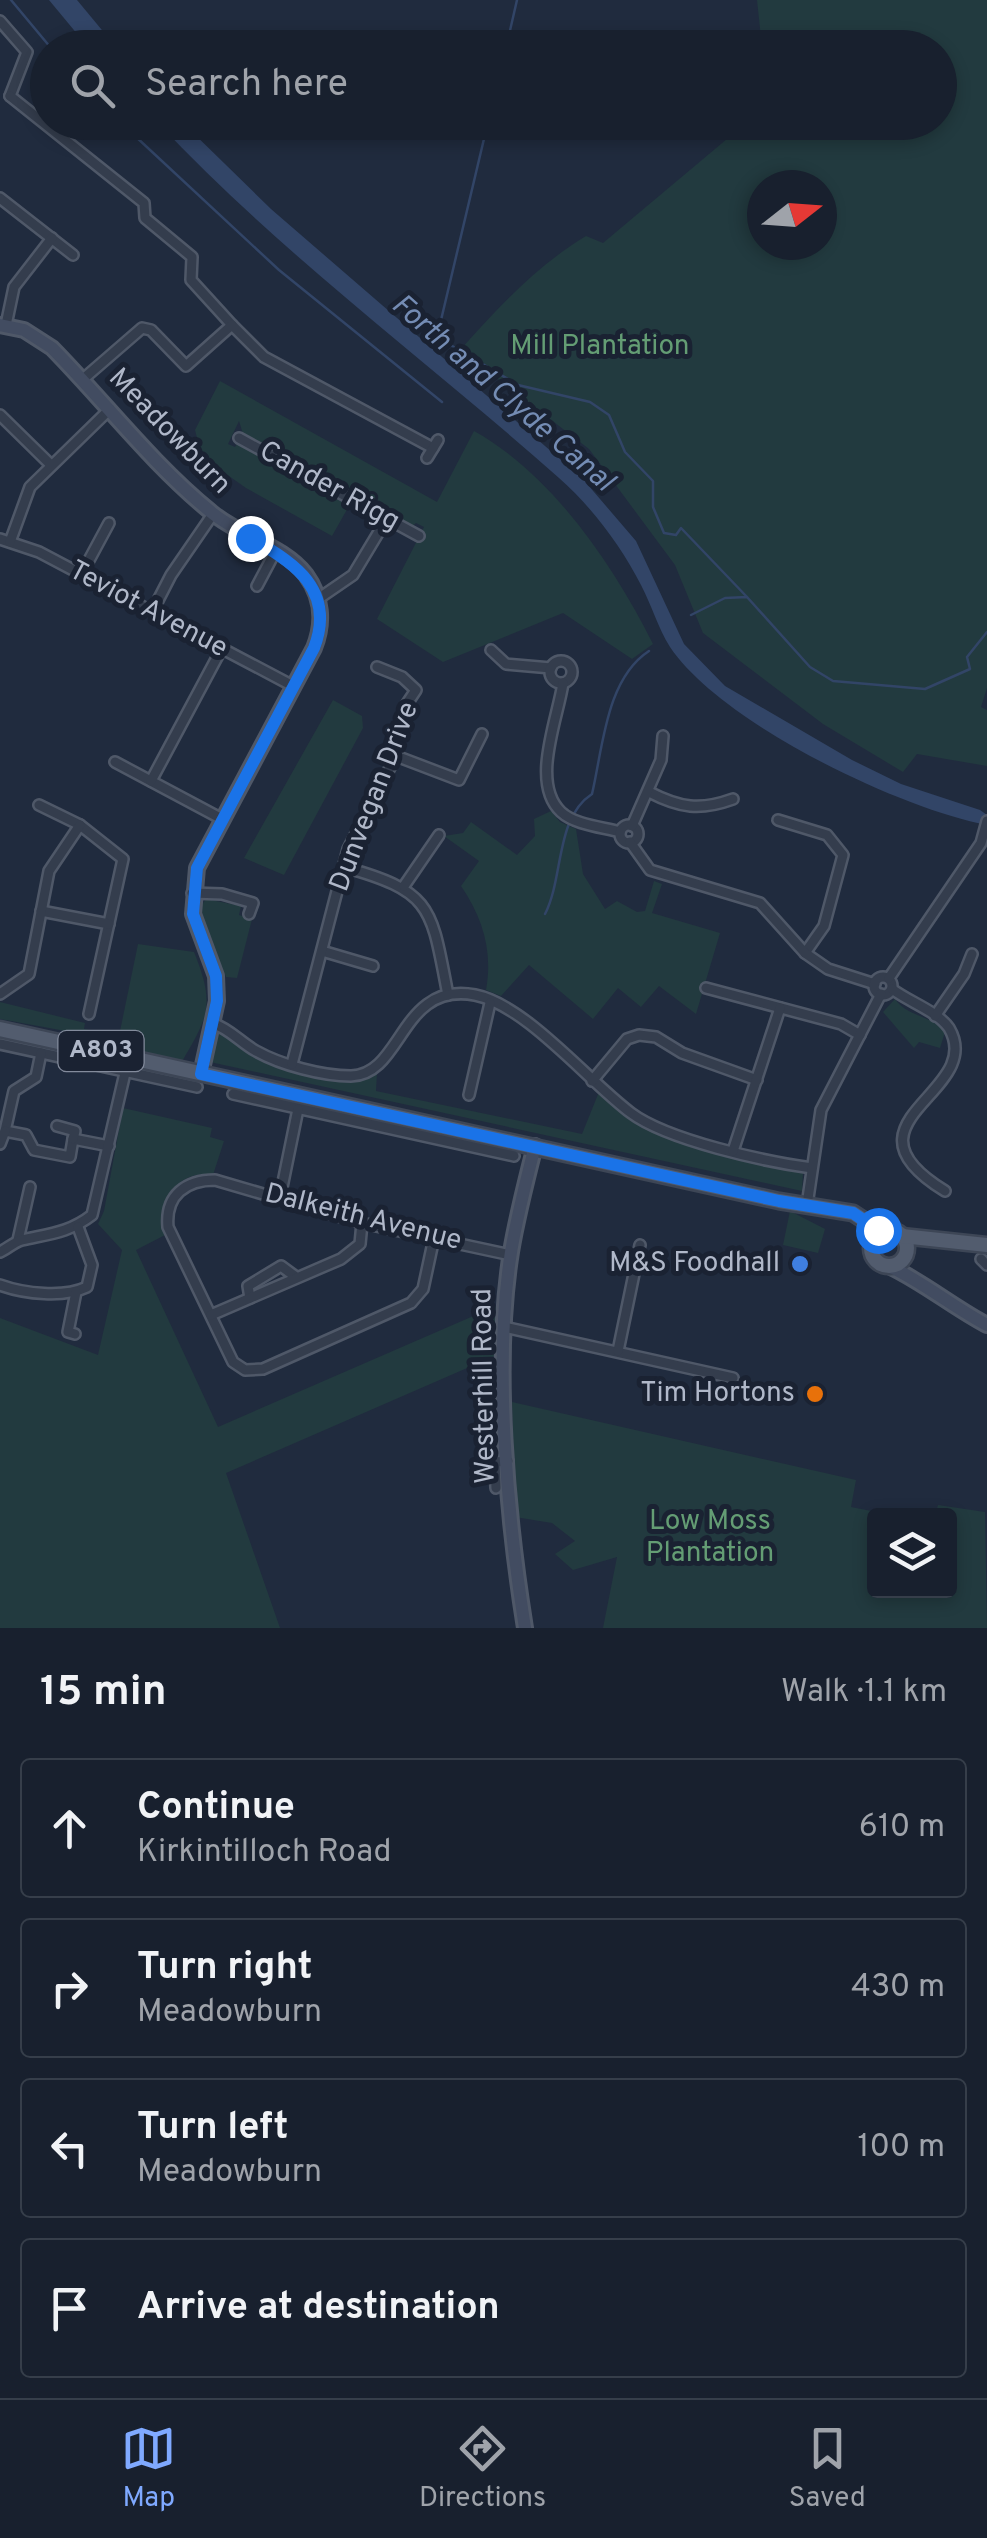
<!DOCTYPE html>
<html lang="en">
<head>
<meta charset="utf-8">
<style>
	body { margin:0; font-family:Overpass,sans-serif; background:#252d3a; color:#f1f3f6 }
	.controls { position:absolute; right:30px; bottom:30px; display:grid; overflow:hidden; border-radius:10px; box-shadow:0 5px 15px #0003 }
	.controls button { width:90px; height:90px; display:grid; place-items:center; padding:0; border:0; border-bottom:2px solid #363e4a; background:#18202e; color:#f1f3f6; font:50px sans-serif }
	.compass { position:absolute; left:747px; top:170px; width:90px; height:90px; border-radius:50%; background:#18202e; box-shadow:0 5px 15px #0003; rotate:73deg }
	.stop { position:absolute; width:30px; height:30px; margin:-22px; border:8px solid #1a73e8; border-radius:50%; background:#fff }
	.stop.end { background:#1a73e8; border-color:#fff; box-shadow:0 2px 10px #0008 }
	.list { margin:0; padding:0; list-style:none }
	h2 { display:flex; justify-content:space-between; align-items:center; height:130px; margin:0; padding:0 40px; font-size:42px }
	h2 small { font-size:32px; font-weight:400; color:#9fa3aa }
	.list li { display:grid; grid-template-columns:65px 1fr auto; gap:30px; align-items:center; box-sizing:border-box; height:140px; margin:0 20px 20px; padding:0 20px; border:2px solid #363e4a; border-radius:10px }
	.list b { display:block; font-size:38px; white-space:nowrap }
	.list p { margin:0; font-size:32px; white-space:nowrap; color:#9fa3aa }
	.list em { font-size:32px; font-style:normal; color:#9fa3aa }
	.icon { flex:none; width:55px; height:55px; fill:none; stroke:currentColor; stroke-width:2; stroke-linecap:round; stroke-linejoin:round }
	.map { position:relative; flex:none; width:987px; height:1628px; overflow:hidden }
	.search { position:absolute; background:#18202e; box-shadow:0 5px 15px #0003; left:30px; right:30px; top:30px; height:110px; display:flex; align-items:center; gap:25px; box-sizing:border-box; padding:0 35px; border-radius:55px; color:#9fa3aa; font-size:38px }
	.sheet { height:770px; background:#18202e }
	nav { display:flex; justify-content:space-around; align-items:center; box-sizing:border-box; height:140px; border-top:2px solid #363e4a; background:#18202e; font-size:28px; color:#9fa3aa }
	nav a { display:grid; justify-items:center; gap:5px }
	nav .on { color:#7fa9ff }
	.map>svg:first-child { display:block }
	.green { fill:#223a3f; fill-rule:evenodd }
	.water { fill:#324567 }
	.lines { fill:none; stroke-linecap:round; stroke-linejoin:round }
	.stream { stroke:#324567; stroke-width:2.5 }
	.street-casing { stroke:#4f5868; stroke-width:14 }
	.secondary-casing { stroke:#4f5868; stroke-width:18 }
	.primary-casing { stroke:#3d4656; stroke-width:19 }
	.street { stroke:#343d4d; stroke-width:9 }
	.secondary { stroke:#424c61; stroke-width:12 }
	.primary { stroke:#525c6e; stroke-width:14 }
	.route { stroke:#1a73e8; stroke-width:12 }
	.shop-dot { fill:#3f7fe0; stroke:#1a2232; stroke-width:4 }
	.food-dot { fill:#e8710a; stroke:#1a2232; stroke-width:4 }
	.labels { text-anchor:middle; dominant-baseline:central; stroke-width:10; stroke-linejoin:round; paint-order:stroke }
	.shield { fill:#1a2232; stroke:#838b9c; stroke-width:2.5 }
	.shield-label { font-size:25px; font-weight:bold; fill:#b0b8c9 }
	.park-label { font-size:28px; fill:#649d74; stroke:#1a2232 }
	.street-label { font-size:28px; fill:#b0b8c9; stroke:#1a2232 }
	.poi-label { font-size:28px; fill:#b0b8c9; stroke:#1a2232; text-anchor:end }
	.water-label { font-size:30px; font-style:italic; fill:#748cb4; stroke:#1a2232 }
</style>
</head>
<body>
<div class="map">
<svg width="987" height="1628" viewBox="0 0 987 1628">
	<rect width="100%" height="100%" fill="#202b3e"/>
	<g class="green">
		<path d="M 757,0 L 987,0 L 987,688 L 981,707 L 987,710 L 987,766 L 917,754 L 903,772 L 823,724 L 703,633 L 675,565 L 589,449 L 460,350 C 499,307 535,267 586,236 L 603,243 L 746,123 L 940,122 L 940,48 L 762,47 ZM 762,185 L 822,185 L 822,245 L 762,245 Z"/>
		<path d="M 220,381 L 437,502 L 474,431 C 552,474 614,566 653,644 L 632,659 L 563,613 L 443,662 L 377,619 L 424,527 L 416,523 L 411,527 L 243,434 L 239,421 L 228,444 L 235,447 L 238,443 L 349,506 L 332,536 L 246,488 L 202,457 L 195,430 Z"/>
		<polygon points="333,700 362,716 363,728 284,875 244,858"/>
		<path d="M 551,811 L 560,822 L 576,829 L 583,874 L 605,909 L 617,901 L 637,912 L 645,911 L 654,881 L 662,884 L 652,913 L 720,933 L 696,1014 L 659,986 L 641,1007 L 618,988 L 593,1019 L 529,965 L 501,996 L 486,990 C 493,952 483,918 461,886 L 479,861 L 444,836 L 463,833 L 471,822 L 517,855 L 535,836 L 534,819 Z"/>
		<polygon points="206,899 241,906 239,915 252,919 237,978 226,977 202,920 201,906"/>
		<path d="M 138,944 L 194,952 C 215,1004 209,1016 181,1063 L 60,1030 L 0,1019 L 0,1002 L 85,1023 L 84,1029 L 119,1036 Z"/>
		<path d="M 895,999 C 907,1017 932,1015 945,1032 L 940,1048 L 919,1042 L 914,1048 L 883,1012 Z"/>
		<path d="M 217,1031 C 230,1036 239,1047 251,1053 C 284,1069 343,1088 377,1072 L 376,1091 L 582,1134 L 599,1092 C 659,1137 730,1156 803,1173 L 802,1191 L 210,1062 Z"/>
		<path d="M 123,1108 L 212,1128 L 210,1137 L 224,1141 L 213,1175 C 176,1169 159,1203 165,1235 L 136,1250 L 218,1427 L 501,1304 L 497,1355 L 226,1473 L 280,1628 L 0,1628 L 0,1318 L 98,1355 L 122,1250 L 98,1224 L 104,1211 Z"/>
		<polygon points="790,1211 825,1229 818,1253 783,1245"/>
		<polygon points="512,1402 856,1480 851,1507 892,1515 874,1516 874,1590 950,1590 950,1516 935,1515 938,1505 985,1512 987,1628 603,1628 617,1557 573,1570 555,1554 575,1541 552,1523 515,1517"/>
	</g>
	<g class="water">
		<polygon points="49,0 77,0 116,47 88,47"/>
		<path d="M 158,123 L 183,123 L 271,209 L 582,478 L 636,541 L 684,644 L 725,686 L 852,760 L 901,784 L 980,810 L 987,815 L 987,825 C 898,808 721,723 670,647 C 658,628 652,606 641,585 C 621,546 592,507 559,478 C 425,359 281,254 158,123 Z"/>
	</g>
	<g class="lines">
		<g class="stream">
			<polyline points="11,0 51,48"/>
			<polyline points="506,48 517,0"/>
			<polyline points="120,122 279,270 442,402"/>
			<polyline points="488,122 437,337 518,385 590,402 609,415 625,452 653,481 653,507 664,533 676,535 681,528 747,597"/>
			<polyline points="691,615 725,598 747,597 810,667 833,681 925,689 970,669 967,657 987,632"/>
			<path d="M 545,914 C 564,877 555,818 592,794 C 603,747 606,679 649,651"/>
		</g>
		<g class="street-casing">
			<g id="street">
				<polyline points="0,21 27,52 10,96"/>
				<polyline points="10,96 144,203 145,218 192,257 191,280 232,325"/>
				<polyline points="0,198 73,255"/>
				<polyline points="6,325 14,287 52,238"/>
				<polyline points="82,380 142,328 151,330 186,366 232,325 264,357 433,448"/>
				<polyline points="0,415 51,465"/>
				<polyline points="239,438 419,536"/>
				<polyline points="427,458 438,440"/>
				<polyline points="0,539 39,552 293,686"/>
				<polyline points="10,542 30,487 110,409"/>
				<polyline points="81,575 109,523"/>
				<polyline points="257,586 275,552"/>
				<polyline points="318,599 353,575 386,520"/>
				<polyline points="152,612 171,575 213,514"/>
				<polyline points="491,650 506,664 551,668"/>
				<circle cx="561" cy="672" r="11"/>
				<path d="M 563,683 C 558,718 530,783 561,812 C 575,825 602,827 620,832"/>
				<polyline points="396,756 459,780 482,734"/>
				<polyline points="115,762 222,819"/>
				<polyline points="151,781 221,650"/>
				<path d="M 649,792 C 680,808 700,811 733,799"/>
				<polyline points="39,805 80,825 123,859 89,1014"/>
				<polyline points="778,820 827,835 843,855 824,926 805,953"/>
				<circle cx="629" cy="834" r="9"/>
				<polyline points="632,826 661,760 663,736"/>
				<polyline points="630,842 650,870 760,903 805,953 828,969 875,984"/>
				<path d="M 344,867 C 434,892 431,908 448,995"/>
				<polyline points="404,886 439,835"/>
				<polyline points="192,893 222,894 253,903 249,914"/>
				<polyline points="41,911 109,924"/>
				<polyline points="322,951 373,966"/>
				<circle cx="883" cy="986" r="9"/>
				<polyline points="889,978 981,843 987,821"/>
				<polyline points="706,988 841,1024 860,1035"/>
				<path d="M 892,989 C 909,1002 937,1011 949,1028 C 987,1093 831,1121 945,1191"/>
				<polyline points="0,994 29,974 49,871 80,825"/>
				<polyline points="935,1016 964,974 972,954"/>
				<path d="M 212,1023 C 230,1029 240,1042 256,1051 C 281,1065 322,1076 351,1076 C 403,1075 400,981 475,995 C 526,1005 588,1081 631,1113 C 667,1140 766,1162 812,1168"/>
				<polyline points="0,1044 197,1087"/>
				<polyline points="41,1053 36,1077 14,1091 5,1131 26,1135 34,1150 70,1157 73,1139 109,1146"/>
				<polyline points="292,1064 348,849 396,756 404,708 416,690 402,677 377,667"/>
				<polyline points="592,1081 627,1039 639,1035 656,1037 682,1053 757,1080"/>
				<polyline points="233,1094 514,1156"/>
				<polyline points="469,1095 490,1003"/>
				<polyline points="57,1126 75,1131 73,1139"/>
				<polyline points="0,1144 5,1131"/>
				<polyline points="733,1151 780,1008"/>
				<polyline points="280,1197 298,1109"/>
				<polyline points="807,1205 821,1110 881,994"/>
				<path d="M 434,1238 L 423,1289 L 411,1303 L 263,1369 L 245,1370 L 233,1362 L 168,1227 C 165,1195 186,1180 215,1180 L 362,1223 L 511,1255"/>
				<polyline points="18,1240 30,1187"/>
				<path d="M 0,1252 C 7,1249 14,1242 22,1240 C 48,1234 69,1233 92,1215 L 125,1073"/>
				<polyline points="981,1259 987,1265"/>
				<path d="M 0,1285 C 25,1294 64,1298 87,1287 L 92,1265 L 78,1227"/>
				<polyline points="250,1298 248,1286 281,1266 296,1277"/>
				<polyline points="211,1315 341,1259 360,1244 362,1223"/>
				<polyline points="504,1327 733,1378"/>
				<polyline points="75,1334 68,1332 76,1292"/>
				<polyline points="618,1351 640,1245"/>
				<polyline points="496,1488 495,1462 508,1461"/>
			</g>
		</g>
		<g class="secondary-casing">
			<g id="secondary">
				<path d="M 0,325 L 24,330 L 52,348 C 105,402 152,464 211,512 C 239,536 284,546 306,575 C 322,597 324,623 314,648 L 197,868 L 193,914 L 216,976 L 217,1001 L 201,1074"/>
				<path d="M 889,1266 C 923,1282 953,1307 987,1325"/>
				<path d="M 525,1628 C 507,1515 493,1364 511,1252 C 517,1216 526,1181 535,1146"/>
			</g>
		</g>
		<g class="primary-casing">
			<g id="primary">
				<polyline points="0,1029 779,1201 853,1213 882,1232"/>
				<circle cx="889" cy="1248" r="18"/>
				<polyline points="902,1236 987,1245"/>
			</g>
		</g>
		<use href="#street" class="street"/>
		<use href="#secondary" class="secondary"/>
		<use href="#primary" class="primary"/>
	</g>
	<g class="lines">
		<path class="route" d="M 250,538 C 295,562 336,591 314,648 L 197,868 L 193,914 L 216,976 L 217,1001 L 201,1074 L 779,1201 L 853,1213 L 878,1230"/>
	</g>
	<circle class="shop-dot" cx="800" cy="1264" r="10"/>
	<circle class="food-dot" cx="815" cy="1394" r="10"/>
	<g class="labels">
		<rect class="shield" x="58.5" y="1031" width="85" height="40" rx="8"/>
		<g class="shield-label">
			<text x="101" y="1051">A803</text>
		</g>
		<g class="park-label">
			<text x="600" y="347">Mill Plantation</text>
			<text x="710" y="1522">Low Moss<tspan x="710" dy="32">Plantation</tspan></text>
		</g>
		<g class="street-label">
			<text transform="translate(169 432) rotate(46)">Meadowburn</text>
			<text transform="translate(329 487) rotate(29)">Cander Rigg</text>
			<text transform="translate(148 610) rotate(28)">Teviot Avenue</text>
			<text transform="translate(375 797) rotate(-69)">Dunvegan Drive</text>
			<text transform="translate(363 1218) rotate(14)">Dalkeith Avenue</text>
			<text transform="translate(485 1386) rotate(-91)">Westerhill Road</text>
		</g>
		<g class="poi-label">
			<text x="780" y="1264">M&amp;S Foodhall</text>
			<text x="795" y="1394">Tim Hortons</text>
		</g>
		<g class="water-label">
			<text transform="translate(502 394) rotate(41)">Forth and Clyde Canal</text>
		</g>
	</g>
</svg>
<div class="controls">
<button><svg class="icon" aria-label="layers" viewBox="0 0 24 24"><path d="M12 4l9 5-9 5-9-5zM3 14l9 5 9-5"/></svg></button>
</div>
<svg class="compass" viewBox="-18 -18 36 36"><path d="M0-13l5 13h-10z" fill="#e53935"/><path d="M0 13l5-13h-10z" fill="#9fa3aa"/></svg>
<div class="stop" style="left:878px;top:1230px"></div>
<div class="stop end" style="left:250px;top:538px"></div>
<div class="search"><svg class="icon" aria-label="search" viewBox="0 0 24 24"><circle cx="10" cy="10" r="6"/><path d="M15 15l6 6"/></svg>Search here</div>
</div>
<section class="sheet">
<h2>15 min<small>Walk · 1.1 km</small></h2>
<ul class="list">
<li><svg class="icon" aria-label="ahead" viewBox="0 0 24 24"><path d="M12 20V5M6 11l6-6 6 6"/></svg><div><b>Continue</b><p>Kirkintilloch Road</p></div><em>610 m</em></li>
<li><svg class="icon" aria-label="right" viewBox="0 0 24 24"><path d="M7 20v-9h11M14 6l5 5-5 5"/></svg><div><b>Turn right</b><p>Meadowburn</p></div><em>430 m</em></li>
<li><svg class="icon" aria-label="left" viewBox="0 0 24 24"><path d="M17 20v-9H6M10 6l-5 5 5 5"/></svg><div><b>Turn left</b><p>Meadowburn</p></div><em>100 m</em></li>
<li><svg class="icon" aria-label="arrive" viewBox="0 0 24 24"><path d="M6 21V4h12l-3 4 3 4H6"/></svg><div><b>Arrive at destination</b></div></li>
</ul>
</section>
<nav>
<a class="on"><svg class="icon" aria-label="map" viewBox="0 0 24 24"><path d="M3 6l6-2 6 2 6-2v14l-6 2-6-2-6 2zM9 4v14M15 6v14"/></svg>Map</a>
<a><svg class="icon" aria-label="directions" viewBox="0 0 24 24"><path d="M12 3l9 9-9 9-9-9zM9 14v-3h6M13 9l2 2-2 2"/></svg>Directions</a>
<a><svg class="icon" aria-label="saved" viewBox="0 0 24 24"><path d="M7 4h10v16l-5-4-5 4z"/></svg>Saved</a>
</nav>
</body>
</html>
